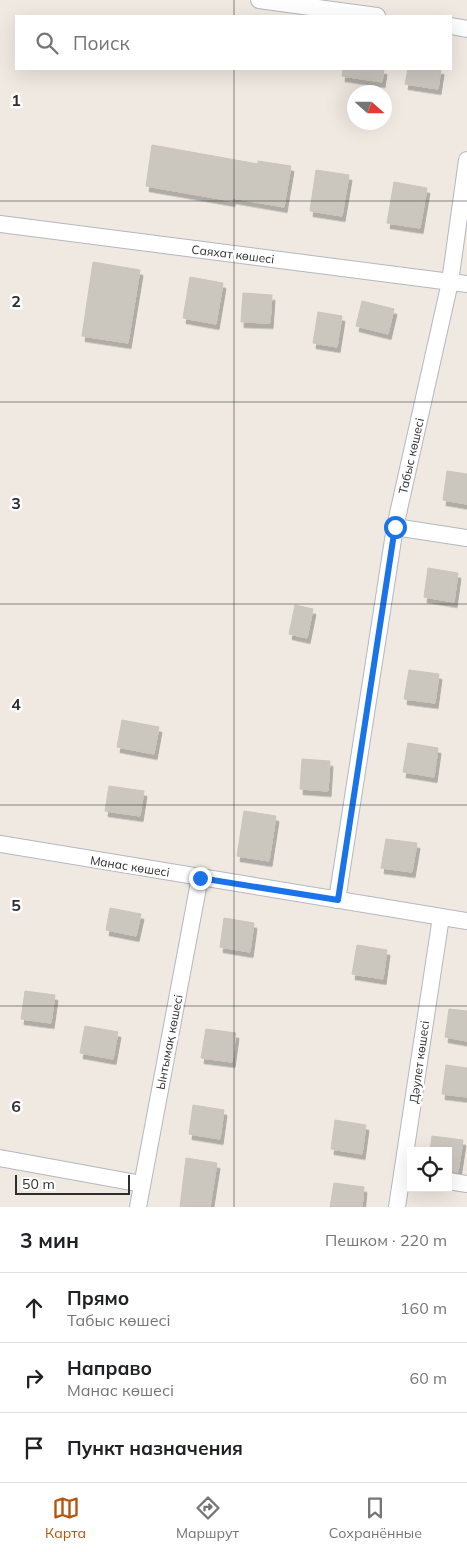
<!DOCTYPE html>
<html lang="ru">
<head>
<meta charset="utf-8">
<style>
	body { margin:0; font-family:Mulish,sans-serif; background:#f2f2f2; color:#202124 }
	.controls { position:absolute; right:15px; bottom:15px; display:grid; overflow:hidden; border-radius:0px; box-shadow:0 5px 20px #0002 }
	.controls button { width:45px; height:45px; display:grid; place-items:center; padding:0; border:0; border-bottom:1px solid #e0e0e0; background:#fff; color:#202124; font:25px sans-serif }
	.compass { position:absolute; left:347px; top:85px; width:45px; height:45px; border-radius:50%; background:#fff; box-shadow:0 5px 20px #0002; rotate:111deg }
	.scale { position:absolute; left:15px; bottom:12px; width:115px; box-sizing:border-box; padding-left:5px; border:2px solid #2e2e2e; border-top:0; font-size:14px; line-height:18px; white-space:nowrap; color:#2e2e2e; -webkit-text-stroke:4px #fff; paint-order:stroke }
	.stop { position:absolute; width:15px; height:15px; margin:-11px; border:4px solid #1a73e8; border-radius:50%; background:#fff }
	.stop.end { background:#1a73e8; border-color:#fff; box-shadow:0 1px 5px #0008 }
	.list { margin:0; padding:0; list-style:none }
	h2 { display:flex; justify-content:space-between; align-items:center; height:65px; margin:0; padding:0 20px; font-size:21px }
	h2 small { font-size:16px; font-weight:400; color:#757577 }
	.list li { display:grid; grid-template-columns:32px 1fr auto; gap:15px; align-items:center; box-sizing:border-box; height:70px; padding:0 20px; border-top:1px solid #e0e0e0 }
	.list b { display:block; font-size:19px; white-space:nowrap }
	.list p { margin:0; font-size:16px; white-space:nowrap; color:#757577 }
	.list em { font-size:16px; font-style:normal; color:#757577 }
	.icon { flex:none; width:28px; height:28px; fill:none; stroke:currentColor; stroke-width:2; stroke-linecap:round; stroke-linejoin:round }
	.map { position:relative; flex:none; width:467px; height:1207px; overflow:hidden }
	.search { position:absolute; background:#fff; box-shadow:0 5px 20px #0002; left:15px; right:15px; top:15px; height:55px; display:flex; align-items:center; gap:12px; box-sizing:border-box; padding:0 18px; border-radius:0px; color:#757577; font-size:19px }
	.sheet { height:275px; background:#fff }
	nav { display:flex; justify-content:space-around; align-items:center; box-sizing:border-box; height:70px; border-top:1px solid #e0e0e0; background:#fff; font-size:14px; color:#757577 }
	nav a { display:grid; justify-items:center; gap:2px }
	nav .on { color:#b45309 }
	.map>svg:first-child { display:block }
	.building { fill:#cbc7bf; stroke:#cbc5ba; filter:url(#shadow) }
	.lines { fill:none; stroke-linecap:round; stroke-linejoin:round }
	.street-casing { stroke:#b4b7c1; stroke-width:18 }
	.street { stroke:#fff; stroke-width:16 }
	.route { stroke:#1a73e8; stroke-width:6 }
	.grid { fill:none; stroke:#2e2e2e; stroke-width:1; stroke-opacity:0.55 }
	.labels { text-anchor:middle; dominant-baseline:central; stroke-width:5; stroke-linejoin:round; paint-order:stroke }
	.street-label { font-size:12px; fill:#2e2e2e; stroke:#fff }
	.grid-label { font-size:16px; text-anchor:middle; font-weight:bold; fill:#2e2e2e; stroke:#fff; stroke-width:5; stroke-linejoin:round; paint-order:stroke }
</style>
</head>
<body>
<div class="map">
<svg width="467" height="1207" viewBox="0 0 467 1207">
	<defs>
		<filter id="shadow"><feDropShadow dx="3" dy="5.5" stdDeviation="0" flood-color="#0004"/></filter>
	</defs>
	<rect width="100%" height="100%" fill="#efe9e1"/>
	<g class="building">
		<polygon points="343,69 384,69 382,82 342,76"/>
		<polygon points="408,69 441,69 438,89 405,84"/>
		<polygon points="152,145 258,164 258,161 291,166 284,207 232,198 232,201 146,186"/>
		<polygon points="316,170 349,175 342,216 310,211"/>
		<polygon points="394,182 427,188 420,228 387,223"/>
		<polygon points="93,262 140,270 128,343 82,336"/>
		<polygon points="190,277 223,283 216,324 183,318"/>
		<polygon points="243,293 272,295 270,323 241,322"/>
		<polygon points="362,301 394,309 388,334 356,326"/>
		<polygon points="318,312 342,316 337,347 313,343"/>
		<polygon points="447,471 467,474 467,504 443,500"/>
		<polygon points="428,568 458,573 454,602 424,597"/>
		<polygon points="295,605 313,609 307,638 289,634"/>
		<polygon points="409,670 439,674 435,703 404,699"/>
		<polygon points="122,720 159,727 154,754 117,747"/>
		<polygon points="408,743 438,748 434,777 403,772"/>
		<polygon points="302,759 330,761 328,791 300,789"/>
		<polygon points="109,786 144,791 140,816 105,811"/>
		<polygon points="244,811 276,816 269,861 237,856"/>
		<polygon points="386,839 417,843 412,872 381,868"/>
		<polygon points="110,908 141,914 136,936 106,930"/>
		<polygon points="224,918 254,923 250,952 220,947"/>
		<polygon points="357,945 387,950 383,979 352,974"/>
		<polygon points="25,991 55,995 51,1023 21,1019"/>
		<polygon points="449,1009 467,1011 467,1041 445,1037"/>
		<polygon points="85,1026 118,1032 113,1059 80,1053"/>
		<polygon points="206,1029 236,1033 232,1062 201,1058"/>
		<polygon points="446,1065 467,1068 467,1097 442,1094"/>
		<polygon points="193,1105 224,1110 220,1139 189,1134"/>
		<polygon points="335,1120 366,1125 362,1154 331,1149"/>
		<polygon points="432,1136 463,1140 458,1172 448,1171 448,1151 430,1151"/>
		<polygon points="186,1158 217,1163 210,1207 180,1207"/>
		<polygon points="334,1183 364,1187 362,1207 330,1207"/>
	</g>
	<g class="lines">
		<g class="street-casing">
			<g id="street">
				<polyline points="259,0 377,16"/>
				<polyline points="451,26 467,29"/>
				<polyline points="0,224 467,284"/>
				<polyline points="395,527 467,538"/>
				<polyline points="0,844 467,921"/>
				<polyline points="337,900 395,527 450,282 467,160"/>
				<polyline points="0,1158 142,1184"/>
				<polyline points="448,1181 467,1184"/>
				<polyline points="138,1207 200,877"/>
				<polyline points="397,1207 441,917"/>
			</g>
		</g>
		<use href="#street" class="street"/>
	</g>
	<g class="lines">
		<polyline class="route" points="200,878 338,900 395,527"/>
	</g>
	<path class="grid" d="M 234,0 L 234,16M 234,69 L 234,1207M 0,201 L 467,201M 0,402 L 467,402M 0,604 L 467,604M 0,805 L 467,805M 0,1006 L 467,1006"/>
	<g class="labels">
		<g class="street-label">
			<text transform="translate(233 254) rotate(7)">Саяхат көшесі</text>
			<text transform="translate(411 456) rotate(-77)">Табыс көшесі</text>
			<text transform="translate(130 866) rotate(9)">Манас көшесі</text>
			<text transform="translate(169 1042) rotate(-79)">Ынтымақ көшесі</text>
			<text transform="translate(419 1062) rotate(-82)">Дәулет көшесі</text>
		</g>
	</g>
	<g class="grid-label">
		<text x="16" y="106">1</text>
		<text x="16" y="307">2</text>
		<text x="16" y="509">3</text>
		<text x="16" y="710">4</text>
		<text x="16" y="911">5</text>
		<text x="16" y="1112">6</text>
	</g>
</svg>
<div class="controls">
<button><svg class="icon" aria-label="locate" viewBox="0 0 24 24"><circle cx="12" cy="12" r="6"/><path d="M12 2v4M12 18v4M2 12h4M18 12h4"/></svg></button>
</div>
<svg class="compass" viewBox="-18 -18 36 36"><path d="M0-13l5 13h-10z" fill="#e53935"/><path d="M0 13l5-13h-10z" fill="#757577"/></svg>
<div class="scale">50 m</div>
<div class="stop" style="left:395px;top:527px"></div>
<div class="stop end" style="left:200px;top:878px"></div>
<div class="search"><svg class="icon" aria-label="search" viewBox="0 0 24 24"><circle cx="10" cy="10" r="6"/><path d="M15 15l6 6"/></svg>Поиск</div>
</div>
<section class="sheet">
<h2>3 мин<small>Пешком · 220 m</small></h2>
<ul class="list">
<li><svg class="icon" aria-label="ahead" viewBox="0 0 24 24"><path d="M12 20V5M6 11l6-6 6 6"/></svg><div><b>Прямо</b><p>Табыс көшесі</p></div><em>160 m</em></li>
<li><svg class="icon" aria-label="right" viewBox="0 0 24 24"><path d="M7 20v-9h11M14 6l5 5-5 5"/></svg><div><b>Направо</b><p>Манас көшесі</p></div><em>60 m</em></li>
<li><svg class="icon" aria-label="arrive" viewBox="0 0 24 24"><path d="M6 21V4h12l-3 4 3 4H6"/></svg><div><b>Пункт назначения</b></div></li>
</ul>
</section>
<nav>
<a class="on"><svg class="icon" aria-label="map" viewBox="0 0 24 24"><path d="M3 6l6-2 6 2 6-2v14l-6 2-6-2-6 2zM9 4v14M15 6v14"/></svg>Карта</a>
<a><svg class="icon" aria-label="directions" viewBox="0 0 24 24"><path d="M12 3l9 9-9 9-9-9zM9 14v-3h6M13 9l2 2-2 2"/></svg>Маршрут</a>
<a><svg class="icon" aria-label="saved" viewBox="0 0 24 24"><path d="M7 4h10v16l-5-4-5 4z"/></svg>Сохранённые</a>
</nav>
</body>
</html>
